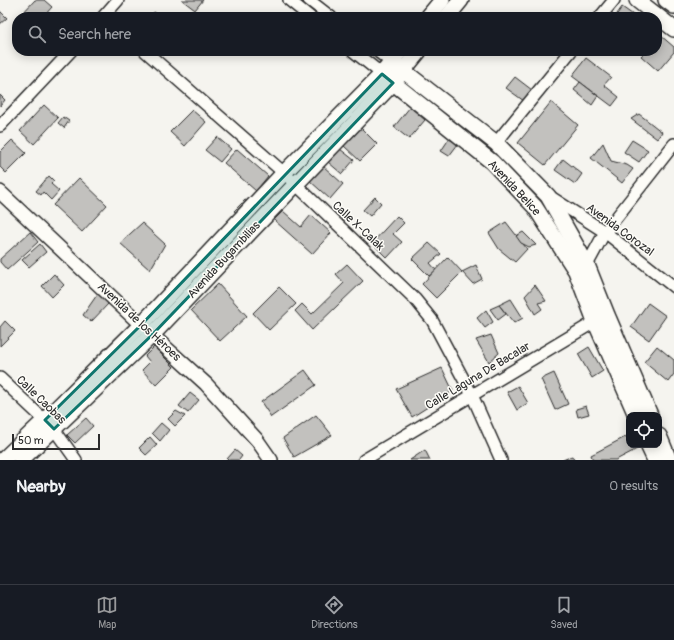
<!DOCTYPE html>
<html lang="en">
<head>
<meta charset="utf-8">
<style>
	body { margin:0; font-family:Pangolin,sans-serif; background:#20242c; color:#f1f3f6 }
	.controls { position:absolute; right:12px; bottom:12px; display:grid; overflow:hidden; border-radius:8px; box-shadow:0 2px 10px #0003 }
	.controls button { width:36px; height:36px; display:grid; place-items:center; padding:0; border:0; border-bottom:1px solid #363941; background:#171b24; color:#f1f3f6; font:20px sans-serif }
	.scale { position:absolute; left:12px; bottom:10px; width:88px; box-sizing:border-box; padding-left:4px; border:2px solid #2b2b2b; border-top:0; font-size:11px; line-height:14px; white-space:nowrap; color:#2b2b2b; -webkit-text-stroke:3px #fdfcf7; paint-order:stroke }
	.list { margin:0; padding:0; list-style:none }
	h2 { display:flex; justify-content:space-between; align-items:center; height:52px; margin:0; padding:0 16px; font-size:17px }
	h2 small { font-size:13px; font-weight:400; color:#9ea1a6 }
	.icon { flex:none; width:22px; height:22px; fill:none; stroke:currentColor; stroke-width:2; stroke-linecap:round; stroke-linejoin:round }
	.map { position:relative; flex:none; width:674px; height:460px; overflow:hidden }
	.search { position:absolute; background:#171b24; box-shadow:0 2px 10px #0003; left:12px; right:12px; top:12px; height:44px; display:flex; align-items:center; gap:10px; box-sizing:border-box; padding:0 14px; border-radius:16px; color:#9ea1a6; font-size:15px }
	.sheet { height:124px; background:#171b24 }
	nav { display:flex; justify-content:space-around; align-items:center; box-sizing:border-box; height:56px; border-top:1px solid #363941; background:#171b24; font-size:11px; color:#9ea1a6 }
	nav a { display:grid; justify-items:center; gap:2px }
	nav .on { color:#98999b }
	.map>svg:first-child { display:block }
	.building { fill:#c2c1be; stroke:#2b2b2b }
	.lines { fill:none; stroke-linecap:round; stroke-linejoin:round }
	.minor-casing { stroke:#2b2b2b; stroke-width:14 }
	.tertiary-casing { stroke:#2b2b2b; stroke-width:16 }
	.secondary-casing { stroke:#2b2b2b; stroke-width:18 }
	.minor { stroke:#fdfcf7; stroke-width:11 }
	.tertiary { stroke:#fdfcf7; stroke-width:13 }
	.secondary { stroke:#fdfcf7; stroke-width:15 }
	.marked { fill:#0f766e; fill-opacity:0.2; stroke:#0f766e; stroke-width:3; stroke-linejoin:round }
	.labels { text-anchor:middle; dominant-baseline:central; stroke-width:3; stroke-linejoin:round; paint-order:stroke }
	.street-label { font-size:12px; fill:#2b2b2b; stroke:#fdfcf7 }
</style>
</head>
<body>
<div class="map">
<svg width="674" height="460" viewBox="0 0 674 460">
	<rect width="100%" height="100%" fill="#f5f4ef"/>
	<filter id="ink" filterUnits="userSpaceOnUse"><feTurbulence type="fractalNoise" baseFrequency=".025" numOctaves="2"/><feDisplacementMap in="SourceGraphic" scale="8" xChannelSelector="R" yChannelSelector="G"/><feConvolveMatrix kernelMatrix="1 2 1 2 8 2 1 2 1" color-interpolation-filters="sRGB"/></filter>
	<g filter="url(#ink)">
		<g class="building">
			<polygon points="35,0 44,0 52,7 43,17 19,17"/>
			<polygon points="182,0 203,0 195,10"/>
			<polygon points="622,7 636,17 615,17"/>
			<polygon points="0,11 7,18 0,24"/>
			<polygon points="190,11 197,17 184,17"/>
			<polygon points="154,12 162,17 150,17"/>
			<polygon points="660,35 674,47 674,52 658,71 641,56 646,51 657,51 657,38"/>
			<polygon points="586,58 611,77 604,85 619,97 612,106 572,76"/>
			<polygon points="515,77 532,90 524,101 506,88"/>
			<polygon points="580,82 598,96 592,105 574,90"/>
			<polygon points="0,95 5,100 0,106"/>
			<polygon points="551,102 578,125 545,165 518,143"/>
			<polygon points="44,105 58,118 34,144 20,131"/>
			<polygon points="410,107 425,120 409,139 394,127"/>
			<polygon points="192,110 206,122 185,146 170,132"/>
			<polygon points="639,114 662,132 657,139 631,119"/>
			<polygon points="63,117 69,121 64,128 58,123"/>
			<polygon points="361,128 377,144 360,161 344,146"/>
			<polygon points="217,137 231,149 220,162 205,150"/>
			<polygon points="449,139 458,144 449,156 441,151"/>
			<polygon points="12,140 26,153 6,173 0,167 0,152"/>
			<polygon points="632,140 648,150 639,162 624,152"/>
			<polygon points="603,143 611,161 627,165 633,169 622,183 591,158"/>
			<polygon points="237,149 268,176 256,191 224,163"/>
			<polygon points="340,149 354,160 342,174 328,162"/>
			<polygon points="563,159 582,174 575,184 555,170"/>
			<polygon points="323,166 343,184 330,199 310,181"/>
			<polygon points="49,176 54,181 51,184 59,191 51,200 43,192 41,195 36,191"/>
			<polygon points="79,178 107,205 82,232 53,205"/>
			<polygon points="375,197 381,203 370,216 363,210"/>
			<polygon points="245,200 252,203 241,216 234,211"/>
			<polygon points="283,211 301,227 311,215 331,233 312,254 274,220"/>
			<polygon points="397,216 404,223 393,234 402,242 387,258 372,243"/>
			<polygon points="506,222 527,249 515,262 499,249 489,233"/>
			<polygon points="142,223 165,244 150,270 120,243"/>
			<polygon points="30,232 38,242 7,270 0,262 0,259"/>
			<polygon points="523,232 536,245 529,247 521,243 516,236"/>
			<polygon points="429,243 441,254 430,263 436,270 429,276 412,259"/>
			<polygon points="40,244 46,252 29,267 22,260"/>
			<polygon points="448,257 462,272 436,298 422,284"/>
			<polygon points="347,264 363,281 312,330 295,311 302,304 312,314 344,283 336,274"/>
			<polygon points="476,265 482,279 473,284 462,272"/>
			<polygon points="54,274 64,285 52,297 42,286"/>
			<polygon points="218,284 247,316 220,341 191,310"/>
			<polygon points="535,285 546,301 538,303 542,309 535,314 525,296"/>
			<polygon points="279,287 296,304 269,330 253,313"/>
			<polygon points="99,292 108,304 91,322 83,315"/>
			<polygon points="511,299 523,318 514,323 499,305"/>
			<polygon points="648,303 666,316 649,340 631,327"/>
			<polygon points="499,305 506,314 498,320 490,309"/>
			<polygon points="486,310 493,322 485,328 477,318"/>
			<polygon points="5,321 15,331 0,346 0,327"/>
			<polygon points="491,335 499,353 489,362 476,340"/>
			<polygon points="657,346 674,360 674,374 668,382 644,362"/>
			<polygon points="154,347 174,367 156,385 142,370 150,362 145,356"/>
			<polygon points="589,347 603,371 592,378 578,354"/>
			<polygon points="442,368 453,391 412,417 396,389"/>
			<polygon points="305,370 316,385 271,417 261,402"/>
			<polygon points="554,373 568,404 555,410 541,379"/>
			<polygon points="518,386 528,403 517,410 507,392"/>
			<polygon points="190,393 199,400 188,413 179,406"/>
			<polygon points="586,406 589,414 578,417 576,409"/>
			<polygon points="176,411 185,416 175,426 168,419"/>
			<polygon points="316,415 332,435 294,457 283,438"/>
			<polygon points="86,418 93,426 75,443 67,435"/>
			<polygon points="161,423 169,430 160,441 152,433"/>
			<polygon points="629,435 629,445 635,445 637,449 616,460 593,460 591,455"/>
			<polygon points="150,437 157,445 146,455 139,448"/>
			<polygon points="235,450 242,456 239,460 228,460 227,459"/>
			<polygon points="425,450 430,460 410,460"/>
			<polygon points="572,456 574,460 563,460"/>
		</g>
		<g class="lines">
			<g class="minor-casing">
				<g id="minor">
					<polyline points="289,0 310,17"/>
					<polyline points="309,0 331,17"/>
					<polyline points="103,17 118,0"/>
					<polyline points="600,17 614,0"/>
					<polyline points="145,51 284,173 415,299 432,320 472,395 501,460"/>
					<polyline points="353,51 382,74"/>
					<polyline points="377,51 391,62"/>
					<polyline points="0,126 71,51"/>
					<polyline points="496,143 571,51"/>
					<polyline points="549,196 605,232 674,287"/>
					<polyline points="587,265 605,232 674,144"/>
					<polyline points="0,378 54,429 76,460"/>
					<polyline points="364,460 601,318"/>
				</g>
			</g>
			<g class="tertiary-casing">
				<polyline id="tertiary" points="0,192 152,335 206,384 257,440 271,460"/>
			</g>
			<g class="secondary-casing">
				<g id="secondary">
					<polyline points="637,0 674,29"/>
					<polyline points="666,0 674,6"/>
					<polyline points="428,17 442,0"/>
					<polyline points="447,17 461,0"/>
					<polyline points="396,65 496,143 548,196 587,265 607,315 650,415"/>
					<polyline points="386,77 492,162 535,207 576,271 595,321 636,415"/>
					<polyline points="659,436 669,460"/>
					<polyline points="648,445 655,460"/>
					<polyline points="3,460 45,420 141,325 284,173 382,74 400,51"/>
					<polyline points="21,460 152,335 295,185 393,83 419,51"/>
				</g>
			</g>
			<use href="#minor" class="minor"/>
			<use href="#tertiary" class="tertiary"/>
			<use href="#secondary" class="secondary"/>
		</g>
	</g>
	<path class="marked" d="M 382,74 L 393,83 L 152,335 L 54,429 L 45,420 L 141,325 Z"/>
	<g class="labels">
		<g class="street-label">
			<text transform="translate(514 188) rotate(47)">Avenida Belice</text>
			<text transform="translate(358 226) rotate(43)">Calle X-Calak</text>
			<text transform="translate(620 230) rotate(36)">Avenida Corozal</text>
			<text transform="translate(224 260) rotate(-47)">Avenida Bugambilias</text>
			<text transform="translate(139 322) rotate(43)">Avenida de los Héroes</text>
			<text transform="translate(478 376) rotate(-31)">Calle Laguna De Bacalar</text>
			<text transform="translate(41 400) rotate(44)">Calle Caobas</text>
		</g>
	</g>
</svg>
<div class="controls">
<button><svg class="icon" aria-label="locate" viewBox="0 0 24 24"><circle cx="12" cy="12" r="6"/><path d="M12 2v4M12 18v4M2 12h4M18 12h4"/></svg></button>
</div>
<div class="scale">50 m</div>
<div class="search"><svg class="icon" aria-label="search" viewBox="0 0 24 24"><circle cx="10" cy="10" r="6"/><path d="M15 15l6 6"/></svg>Search here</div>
</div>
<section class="sheet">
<h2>Nearby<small>0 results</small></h2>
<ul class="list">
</ul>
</section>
<nav>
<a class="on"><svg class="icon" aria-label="map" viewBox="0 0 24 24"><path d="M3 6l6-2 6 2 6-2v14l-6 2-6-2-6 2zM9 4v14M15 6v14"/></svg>Map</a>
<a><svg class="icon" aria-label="directions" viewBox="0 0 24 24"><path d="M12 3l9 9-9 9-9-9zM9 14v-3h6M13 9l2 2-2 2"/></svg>Directions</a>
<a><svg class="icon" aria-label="saved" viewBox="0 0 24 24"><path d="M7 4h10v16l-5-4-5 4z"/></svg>Saved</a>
</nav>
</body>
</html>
